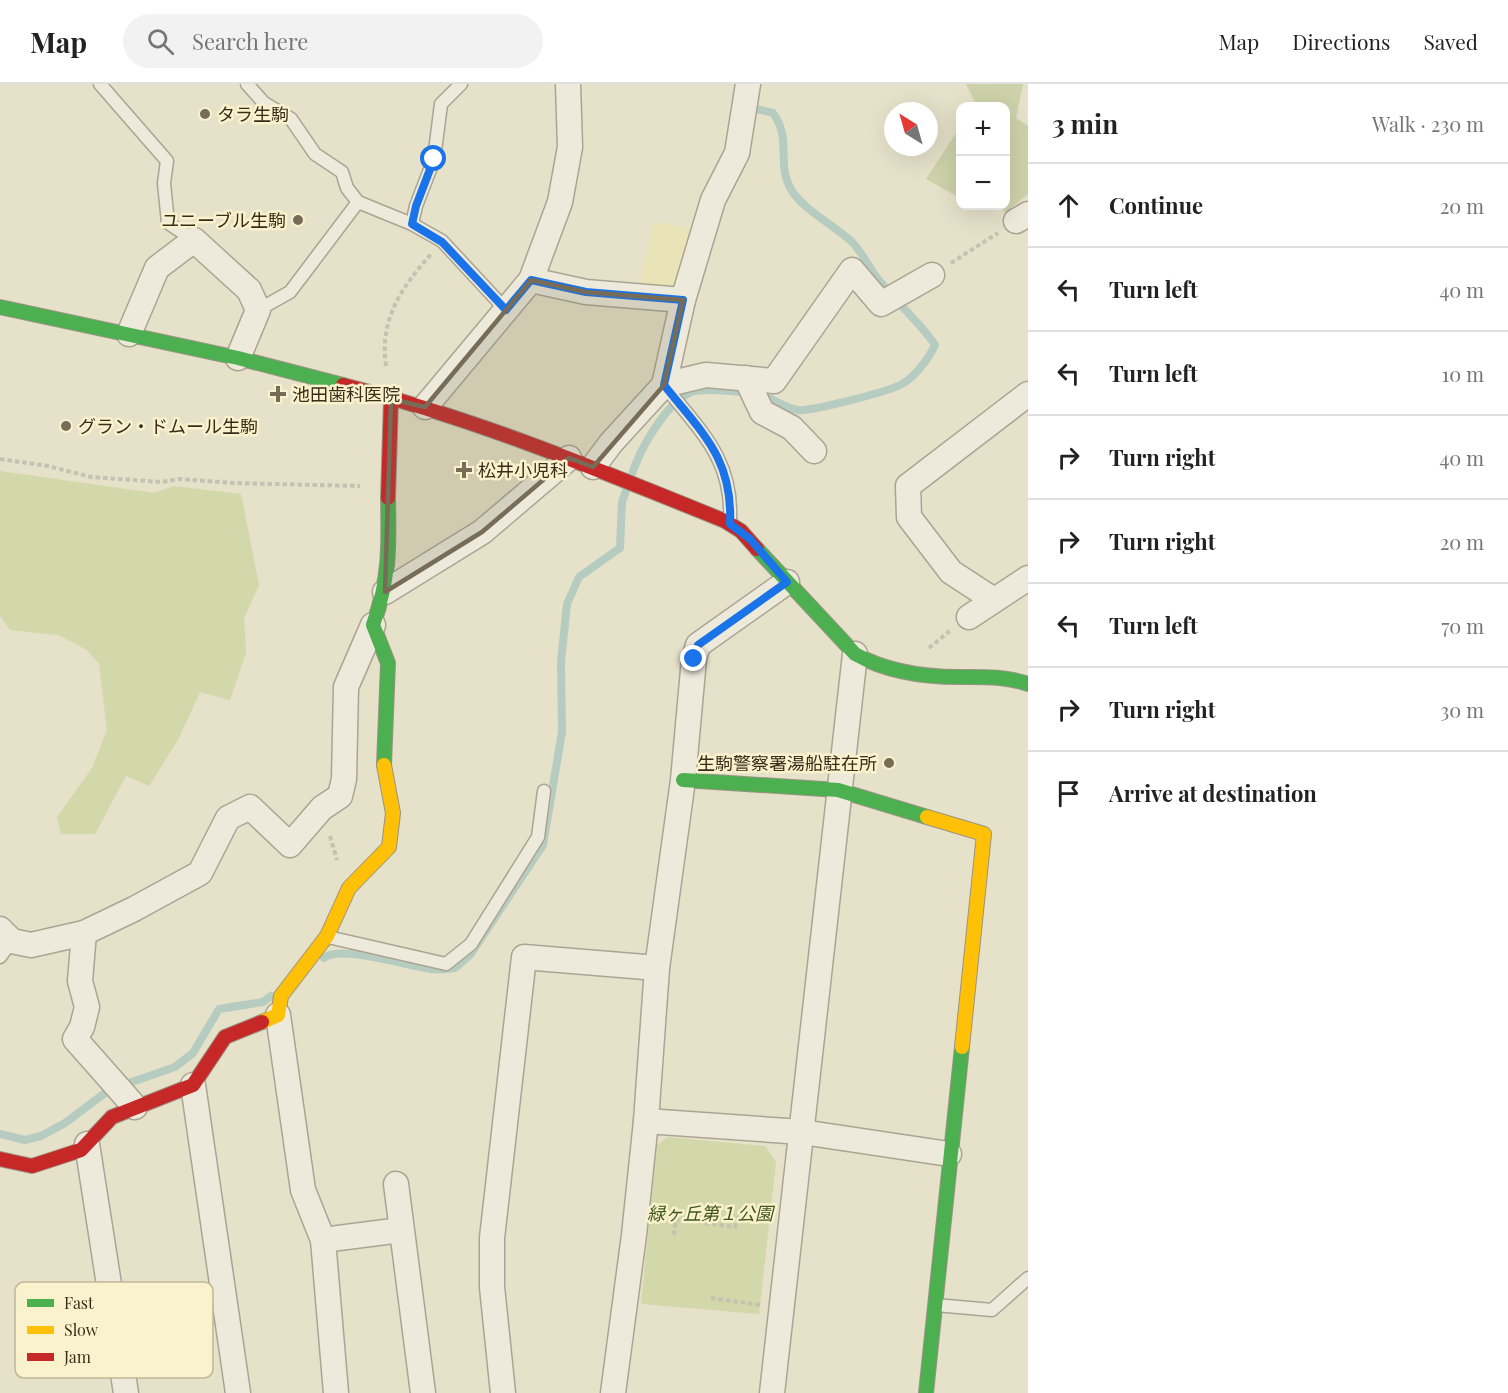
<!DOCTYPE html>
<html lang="en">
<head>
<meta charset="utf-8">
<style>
	body { margin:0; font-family:"Playfair Display","Noto Sans JP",serif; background:#f2f2f2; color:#222 }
	.controls { position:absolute; right:18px; top:18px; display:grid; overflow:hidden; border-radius:12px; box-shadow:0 6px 24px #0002 }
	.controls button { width:54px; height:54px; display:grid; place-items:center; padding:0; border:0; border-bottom:2px solid #e0e0e0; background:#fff; color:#222; font:30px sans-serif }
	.compass { position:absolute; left:884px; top:18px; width:54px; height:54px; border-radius:50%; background:#fff; box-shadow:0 6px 24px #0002; rotate:323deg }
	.stop { position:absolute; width:18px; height:18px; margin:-14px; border:4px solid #1a73e8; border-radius:50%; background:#fff }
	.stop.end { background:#1a73e8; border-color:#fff; box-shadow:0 2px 6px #0008 }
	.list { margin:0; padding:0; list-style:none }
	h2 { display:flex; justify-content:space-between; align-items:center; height:78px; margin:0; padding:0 24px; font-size:26px }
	h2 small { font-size:20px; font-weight:400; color:#767676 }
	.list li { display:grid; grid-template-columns:39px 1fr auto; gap:18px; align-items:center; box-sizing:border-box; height:84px; padding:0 24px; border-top:2px solid #e0e0e0 }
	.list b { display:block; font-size:22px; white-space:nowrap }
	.list em { font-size:20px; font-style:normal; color:#767676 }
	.icon { flex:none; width:33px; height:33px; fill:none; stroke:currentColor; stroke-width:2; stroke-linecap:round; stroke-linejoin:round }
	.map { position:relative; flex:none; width:1028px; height:1309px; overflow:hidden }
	header { display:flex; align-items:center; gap:36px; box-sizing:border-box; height:84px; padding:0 30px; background:#fff; border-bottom:2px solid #e0e0e0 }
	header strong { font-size:28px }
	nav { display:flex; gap:33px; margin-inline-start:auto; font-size:21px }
	.search { width:420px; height:54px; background:#f2f2f2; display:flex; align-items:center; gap:15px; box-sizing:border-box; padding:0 21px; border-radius:33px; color:#767676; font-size:22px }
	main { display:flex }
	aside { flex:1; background:#fff }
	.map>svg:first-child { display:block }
	.farmland { fill:#e8e4b7 }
	.green { fill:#d2d8a9 }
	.cemetery { fill:#cdd2aa }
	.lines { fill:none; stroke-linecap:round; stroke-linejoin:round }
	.stream { stroke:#b6ccc1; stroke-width:8 }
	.lane-casing { stroke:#aba493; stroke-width:15 }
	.street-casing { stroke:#aba493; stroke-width:27 }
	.fast-casing { stroke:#9a9483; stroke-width:16 }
	.slow-casing { stroke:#9a9483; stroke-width:16 }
	.jam-casing { stroke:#9a9483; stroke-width:16 }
	.path { stroke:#c6c1b2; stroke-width:4; stroke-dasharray:4.5 3; stroke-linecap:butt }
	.lane { stroke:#edeadc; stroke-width:12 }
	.street { stroke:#edeadc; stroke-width:24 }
	.fast { stroke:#4caf50; stroke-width:14 }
	.slow { stroke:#ffc107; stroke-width:14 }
	.jam { stroke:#c62828; stroke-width:14 }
	.route { stroke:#1a73e8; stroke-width:8 }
	.marked { fill:#766c57; fill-opacity:0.2; stroke:#766c57; stroke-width:4.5; stroke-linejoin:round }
	.poi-dot { fill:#766c57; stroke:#f9f2cc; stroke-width:2 }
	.labels { text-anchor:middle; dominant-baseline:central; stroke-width:5; stroke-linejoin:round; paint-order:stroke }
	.poi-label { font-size:18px; fill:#392d1a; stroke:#f9f2cc; text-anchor:start }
	.park-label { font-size:18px; font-style:italic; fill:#42581e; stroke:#f9f2cc }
	.key { fill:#f9f2cc; stroke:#bfb797; stroke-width:1.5 }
	.key-label { font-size:16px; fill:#392d1a }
</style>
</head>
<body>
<header>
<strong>Map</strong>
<div class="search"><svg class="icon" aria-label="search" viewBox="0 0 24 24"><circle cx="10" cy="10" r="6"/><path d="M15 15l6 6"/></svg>Search here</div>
<nav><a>Map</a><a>Directions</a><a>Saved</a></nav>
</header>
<main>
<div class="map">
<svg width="1028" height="1309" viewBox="0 0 1028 1309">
	<rect width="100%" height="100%" fill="#e6e1c9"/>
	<polygon class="farmland" points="654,138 695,145 677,203 640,198"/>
	<g class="green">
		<polygon points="0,387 154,409 174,402 241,410 259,501 244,534 246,569 230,616 200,608 178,656 149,702 126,692 95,750 61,750 57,733 92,684 107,646 99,580 87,566 58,551 10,546 0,532"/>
		<polygon points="668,1053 765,1062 776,1078 759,1230 641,1220 657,1061"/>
	</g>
	<g class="cemetery">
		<polygon points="966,0 1023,0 1016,34 1028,42 1028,110 1006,128 992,122 1006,122 1006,22 974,22 976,20"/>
		<polygon points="960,43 960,114 926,95"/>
	</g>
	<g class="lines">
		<g class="stream">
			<path d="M 750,21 L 753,24 L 773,29 C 793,57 775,80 792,107 C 804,126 835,142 852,158 C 862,168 869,184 878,195 C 896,219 919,237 935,261 C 929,274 915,293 902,300 C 891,307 809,328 798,326 C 783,324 773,313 759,311"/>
			<path d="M 632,390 C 640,365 666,319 691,308 C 702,304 735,307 747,309"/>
			<path d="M 324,874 C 342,860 408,883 432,885 C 439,886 448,885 455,884 L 470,871 L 543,761 L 562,648 L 561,578 L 567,520 L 579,493 L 620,464 L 622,418 L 627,404"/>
			<polyline points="0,1050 25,1056 41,1052 65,1039 109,1006 175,983 193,969 219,925 263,918 271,912"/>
		</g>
		<g class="lane-casing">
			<g id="lane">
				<polyline points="100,0 167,77 164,99 168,139 194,156"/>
				<polyline points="247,0 264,19 291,35 315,70 342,88 347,104 358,118 290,208 258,226"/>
				<polyline points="358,118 412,140 442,157 506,226"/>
				<polyline points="412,140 416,122 434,75 441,20 461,0"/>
				<path d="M 664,301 C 699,346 733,374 730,436"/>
				<polyline points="328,853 446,880 471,860 538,753 544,707"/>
				<polyline points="0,873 12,857"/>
				<polyline points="936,1221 992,1226 1028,1194"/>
			</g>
		</g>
		<g class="street-casing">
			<g id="street">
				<polyline points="1016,137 1028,130"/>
				<polyline points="531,196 586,208 683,216"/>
				<polyline points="129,250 157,184 194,156 249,206 258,226 238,274"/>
				<polyline points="746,294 762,328 792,344 814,367"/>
				<polyline points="664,301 706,291 774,297 852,186 881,220 932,191"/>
				<polyline points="425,323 531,196 560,118 570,63 568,0"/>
				<polyline points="593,383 611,359 664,301 683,216 713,116 737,69 748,0"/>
				<polyline points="385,508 482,448 569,374"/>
				<polyline points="994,516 951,488 909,433 908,402 1028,310"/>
				<polyline points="969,533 1028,494"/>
				<polyline points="0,845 12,857 31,861 84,849 134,825 200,789 228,734 250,723 290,761 322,724 340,712 344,695 346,603 373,541"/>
				<polyline points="84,849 80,897 87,923 82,943 75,955 135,1023"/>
				<polyline points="278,931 303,1106 323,1156 336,1309"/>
				<polyline points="193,1001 238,1309"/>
				<polyline points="646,1037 802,1048 949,1070"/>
				<polyline points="87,1060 126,1309"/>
				<polyline points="396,1100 423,1309"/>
				<polyline points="323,1156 401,1146"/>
				<polyline points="503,1309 492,1203 492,1154 524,873 657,884"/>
				<polyline points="613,1309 634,1151 646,1037 657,884 683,696 694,575 698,561 787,498"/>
				<polyline points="772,1309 855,570"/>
			</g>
		</g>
		<g class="fast-casing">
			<g id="fast">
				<polyline points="0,223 238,274 343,301"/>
				<path d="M 757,465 L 855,570 C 887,588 923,593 959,593 C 983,593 1005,592 1028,600"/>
				<path d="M 384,681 L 388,579 L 373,541 C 390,494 389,463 388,414"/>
				<polyline points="683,696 838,706 927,733"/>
				<polyline points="926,1309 962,963"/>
			</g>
		</g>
		<g class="slow-casing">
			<g id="slow">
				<polyline points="927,733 984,750 962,963"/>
				<polyline points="262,938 278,931 281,912 327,852 349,804 389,763 393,729 384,681"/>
			</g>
		</g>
		<g class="jam-casing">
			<g id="jam">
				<path d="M 343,301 C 474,334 599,386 725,437 L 741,447 L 757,465"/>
				<polyline points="388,414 391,315"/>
				<polyline points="0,1075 32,1082 81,1066 112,1033 193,1001 225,953 262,938"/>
			</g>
		</g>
		<g class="path">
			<polyline points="951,179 998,149"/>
			<path d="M 386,282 C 379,235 402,203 432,169"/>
			<polyline points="0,375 48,382 91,393 161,398 179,395 233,399 360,402"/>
			<polyline points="929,564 951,546"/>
			<polyline points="330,752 337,776"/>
			<polyline points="674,1151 676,1135 735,1143 737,1130"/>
			<polyline points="711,1214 760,1221"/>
		</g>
		<use href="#lane" class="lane"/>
		<use href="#street" class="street"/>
		<use href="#fast" class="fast"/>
		<use href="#slow" class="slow"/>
		<use href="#jam" class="jam"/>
	</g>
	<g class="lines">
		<path class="route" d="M 434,75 L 416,122 L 412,140 L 442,158 L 506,226 L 531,196 L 586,208 L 683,216 L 664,301 C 702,349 733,374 730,440 L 750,455 L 787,498 L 698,561 L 694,575"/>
	</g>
	<path class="marked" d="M 531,196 L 586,208 L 683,216 L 664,301 L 593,383 L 569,374 L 482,448 L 385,508 L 391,315 L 425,323 Z"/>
	<g class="poi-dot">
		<circle cx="205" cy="30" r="6"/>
		<circle cx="298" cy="136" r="6"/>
		<path d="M275 301h6v6h6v6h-6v6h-6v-6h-6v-6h6z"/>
		<circle cx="66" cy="342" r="6"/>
		<path d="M461 377h6v6h6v6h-6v6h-6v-6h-6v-6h6z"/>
		<circle cx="889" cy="679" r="6"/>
	</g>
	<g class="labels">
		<g class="poi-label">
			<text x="217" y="30">タラ生駒</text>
			<text x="286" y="136" text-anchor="end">ユニーブル生駒</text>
			<text x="292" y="310">池田歯科医院</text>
			<text x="78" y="342">グラン・ドムール生駒</text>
			<text x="478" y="386">松井小児科</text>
			<text x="877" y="679" text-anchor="end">生駒警察署湯船駐在所</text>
		</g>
		<g class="park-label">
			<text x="710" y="1129">緑ヶ丘第１公園</text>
		</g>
	</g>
	<rect x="15" y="1198" width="198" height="96" rx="9" class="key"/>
	<rect x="27" y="1215" width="27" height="8" fill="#4caf50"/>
	<rect x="27" y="1242" width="27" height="8" fill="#ffc107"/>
	<rect x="27" y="1269" width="27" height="8" fill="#c62828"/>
	<g class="key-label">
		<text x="64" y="1225">Fast</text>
		<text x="64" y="1252">Slow</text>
		<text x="64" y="1279">Jam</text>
	</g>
</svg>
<div class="controls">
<button>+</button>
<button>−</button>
</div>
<svg class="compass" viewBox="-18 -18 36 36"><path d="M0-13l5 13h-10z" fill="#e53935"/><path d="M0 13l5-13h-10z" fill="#767676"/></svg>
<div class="stop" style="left:434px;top:75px"></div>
<div class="stop end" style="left:694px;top:575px"></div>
</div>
<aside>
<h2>3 min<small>Walk · 230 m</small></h2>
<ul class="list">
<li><svg class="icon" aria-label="ahead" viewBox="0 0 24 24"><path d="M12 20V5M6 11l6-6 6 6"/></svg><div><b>Continue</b></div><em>20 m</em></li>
<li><svg class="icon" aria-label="left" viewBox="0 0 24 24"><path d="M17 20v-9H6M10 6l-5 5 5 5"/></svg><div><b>Turn left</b></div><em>40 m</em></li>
<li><svg class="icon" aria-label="left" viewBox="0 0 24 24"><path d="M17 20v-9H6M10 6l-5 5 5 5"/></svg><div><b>Turn left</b></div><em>10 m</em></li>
<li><svg class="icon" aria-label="right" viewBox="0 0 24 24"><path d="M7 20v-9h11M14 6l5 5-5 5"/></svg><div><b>Turn right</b></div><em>40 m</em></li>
<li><svg class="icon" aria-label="right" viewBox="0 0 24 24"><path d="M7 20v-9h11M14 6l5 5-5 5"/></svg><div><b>Turn right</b></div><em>20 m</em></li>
<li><svg class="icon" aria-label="left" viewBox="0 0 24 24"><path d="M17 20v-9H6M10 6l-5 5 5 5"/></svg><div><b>Turn left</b></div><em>70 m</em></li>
<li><svg class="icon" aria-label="right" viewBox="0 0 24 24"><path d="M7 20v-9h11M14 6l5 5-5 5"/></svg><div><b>Turn right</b></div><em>30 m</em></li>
<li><svg class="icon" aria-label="arrive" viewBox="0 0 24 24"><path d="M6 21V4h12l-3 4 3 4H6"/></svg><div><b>Arrive at destination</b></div></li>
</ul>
</aside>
</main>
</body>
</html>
